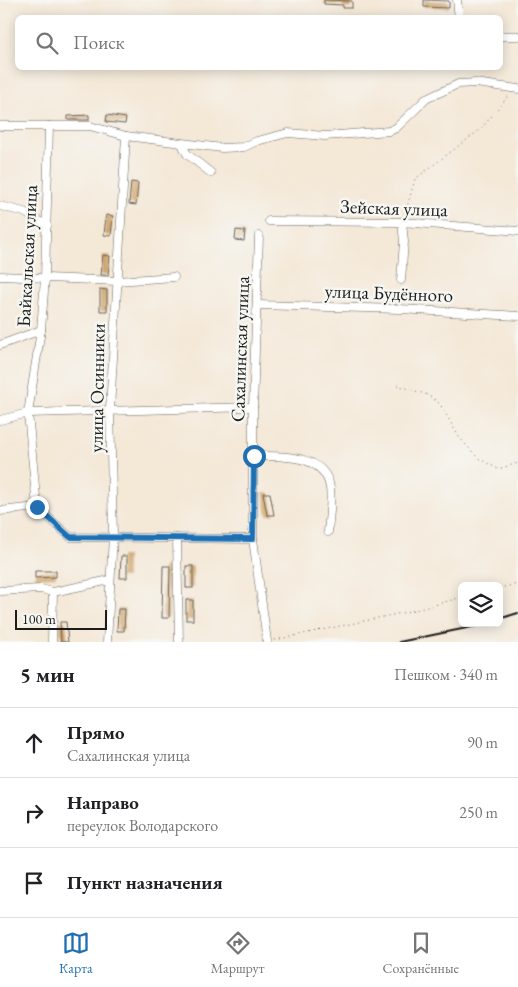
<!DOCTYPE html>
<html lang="ru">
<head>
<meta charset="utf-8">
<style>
	body { margin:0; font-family:"EB Garamond",serif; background:#f6f6f6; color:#202124 }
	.controls { position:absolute; right:15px; bottom:15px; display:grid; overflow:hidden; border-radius:8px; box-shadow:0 2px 12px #0003 }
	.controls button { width:45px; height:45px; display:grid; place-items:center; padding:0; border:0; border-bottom:1px solid #e0e0e0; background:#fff; color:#202124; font:25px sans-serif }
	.scale { position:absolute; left:15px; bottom:12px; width:92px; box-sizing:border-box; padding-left:5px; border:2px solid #1c1c1c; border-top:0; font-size:14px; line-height:18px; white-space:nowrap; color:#1c1c1c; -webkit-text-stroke:4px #f6f6f2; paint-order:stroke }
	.stop { position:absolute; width:15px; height:15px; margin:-11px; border:4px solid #1f6fb2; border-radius:50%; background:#fff }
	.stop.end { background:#1f6fb2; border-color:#fff; box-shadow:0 1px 5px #0008 }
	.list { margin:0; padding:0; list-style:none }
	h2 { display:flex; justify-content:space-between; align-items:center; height:65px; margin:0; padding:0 20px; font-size:21px }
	h2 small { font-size:16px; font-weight:400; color:#757577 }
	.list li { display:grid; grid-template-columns:32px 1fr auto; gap:15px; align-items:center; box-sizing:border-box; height:70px; padding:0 20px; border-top:1px solid #e0e0e0 }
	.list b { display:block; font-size:19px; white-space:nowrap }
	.list p { margin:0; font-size:16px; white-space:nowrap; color:#757577 }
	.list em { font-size:16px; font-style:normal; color:#757577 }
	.icon { flex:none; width:28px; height:28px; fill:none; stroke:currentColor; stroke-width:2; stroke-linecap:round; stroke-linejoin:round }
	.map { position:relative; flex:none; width:518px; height:642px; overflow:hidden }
	.search { position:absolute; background:#fff; box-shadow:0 2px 12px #0003; left:15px; right:15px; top:15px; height:55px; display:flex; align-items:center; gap:12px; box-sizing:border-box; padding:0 18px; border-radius:8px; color:#757577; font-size:19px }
	.sheet { height:275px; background:#fff }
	nav { display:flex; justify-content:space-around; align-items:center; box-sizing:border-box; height:70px; border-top:1px solid #e0e0e0; background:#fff; font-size:14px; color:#757577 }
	nav a { display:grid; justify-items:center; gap:2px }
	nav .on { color:#1f6fb2 }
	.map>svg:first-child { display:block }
	.building { fill:#d0a66c }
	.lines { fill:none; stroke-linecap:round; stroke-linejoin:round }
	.minor-casing { stroke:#68635d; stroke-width:9 }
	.path { stroke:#68635d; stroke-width:1; stroke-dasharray:1 4; stroke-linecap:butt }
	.minor { stroke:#fff; stroke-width:8 }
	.rail { stroke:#1c1c1c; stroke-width:2 }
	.route { stroke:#1f6fb2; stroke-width:6 }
	.labels { text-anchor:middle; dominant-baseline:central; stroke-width:5; stroke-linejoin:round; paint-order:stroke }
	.street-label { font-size:19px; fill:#1c1c1c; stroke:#f6f6f2 }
</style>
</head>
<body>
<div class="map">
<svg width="518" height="642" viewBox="0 0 518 642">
	<rect width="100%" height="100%" fill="#f6f6f2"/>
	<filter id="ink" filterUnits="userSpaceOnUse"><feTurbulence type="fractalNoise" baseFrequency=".02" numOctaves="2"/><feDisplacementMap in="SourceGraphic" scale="10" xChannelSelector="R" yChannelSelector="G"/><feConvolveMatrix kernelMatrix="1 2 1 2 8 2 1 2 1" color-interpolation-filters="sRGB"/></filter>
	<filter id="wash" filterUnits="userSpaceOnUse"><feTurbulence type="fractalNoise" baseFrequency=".0096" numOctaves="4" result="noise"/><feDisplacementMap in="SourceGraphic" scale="20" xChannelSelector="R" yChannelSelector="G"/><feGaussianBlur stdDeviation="1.12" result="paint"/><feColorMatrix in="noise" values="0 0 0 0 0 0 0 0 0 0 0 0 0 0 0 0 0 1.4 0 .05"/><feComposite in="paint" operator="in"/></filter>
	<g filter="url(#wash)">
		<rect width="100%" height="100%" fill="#f4e8d7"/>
		<g id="blocks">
			<g class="building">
				<polygon points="324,0 352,1 352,8 343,8 343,5 324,4"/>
				<polygon points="424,0 449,1 449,8 424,7"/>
				<polygon points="89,115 89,120 68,120 68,116"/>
				<polygon points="107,115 126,118 125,124 106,122"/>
				<polygon points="131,182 138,183 136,205 129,204"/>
				<polygon points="106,215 113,216 111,236 104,235"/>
				<polygon points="236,230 245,231 244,241 235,240"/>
				<polygon points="103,255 110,256 108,275 101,275"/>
				<polygon points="100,289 107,290 107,311 100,311"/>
				<polygon points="263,493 270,493 274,515 267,515"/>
				<polygon points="121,556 127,556 127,578 120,578"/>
				<polygon points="163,566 170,566 169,618 162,618"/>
				<rect x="186" y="566" width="7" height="22"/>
				<polygon points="35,571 56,571 56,577 35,578"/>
				<rect x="186" y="600" width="7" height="20"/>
				<polygon points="118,609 125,609 124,631 117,631"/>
				<polygon points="60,622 66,622 68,642 61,642"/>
			</g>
		</g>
	</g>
	<g filter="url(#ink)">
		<use href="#blocks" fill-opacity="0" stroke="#68635d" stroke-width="1"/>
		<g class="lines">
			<g class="minor-casing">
				<g id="minor">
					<polyline points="457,0 459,18"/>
					<polyline points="500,36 518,36"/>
					<polyline points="0,126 90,126 126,136 222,148 244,147 257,141 288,133 325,136 389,131 396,128 426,99 458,84 476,83 518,89"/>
					<polyline points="182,144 187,154 211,173"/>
					<polyline points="0,206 24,212 47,226"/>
					<polyline points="269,221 402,222 518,231"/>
					<polyline points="259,236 253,407 253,539 267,641"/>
					<polyline points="0,276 117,281 174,277"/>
					<polyline points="401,280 404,242 402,222"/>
					<polyline points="258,305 400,309 518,316"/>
					<polyline points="0,345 41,330"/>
					<polyline points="0,420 28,413 253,407"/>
					<path d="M 254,456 C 280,456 325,453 330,488 C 332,502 329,518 328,532"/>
					<polyline points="37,507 28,413 41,330 45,278 49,126"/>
					<polyline points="0,511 37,507 70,537 253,539"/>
					<polyline points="177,538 179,642"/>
					<polyline points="0,591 41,589 53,592 110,580"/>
					<polyline points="52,642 53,592"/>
					<polyline points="107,642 113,536 110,409 126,136"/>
				</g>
			</g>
			<g class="path">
				<polyline points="405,214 415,179 481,129 509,95"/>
				<polyline points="397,385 428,395 440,404 459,437 478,458 498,469 518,463"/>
				<polyline points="499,588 518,584"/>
				<polyline points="275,640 420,609 462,597"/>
			</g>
			<use href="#minor" class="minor"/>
			<g class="rail">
				<polyline points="499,619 518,613"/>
				<polyline points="399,642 491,623"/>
			</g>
		</g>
	</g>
	<g class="lines" filter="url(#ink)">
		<polyline class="route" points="37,507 70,537 253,539 254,456"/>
	</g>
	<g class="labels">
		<g class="street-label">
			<text transform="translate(394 208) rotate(2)">Зейская улица</text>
			<text transform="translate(27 256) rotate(-87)">Байкальская улица</text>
			<text transform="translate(389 293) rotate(2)">улица Будённого</text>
			<text transform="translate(240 349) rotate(-88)">Сахалинская улица</text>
			<text transform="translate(97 388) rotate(-89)">улица Осинники</text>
		</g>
	</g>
</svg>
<div class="controls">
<button><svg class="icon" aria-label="layers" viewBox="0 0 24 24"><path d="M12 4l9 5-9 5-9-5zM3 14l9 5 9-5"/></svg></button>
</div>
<div class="scale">100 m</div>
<div class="stop" style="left:254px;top:456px"></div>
<div class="stop end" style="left:37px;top:507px"></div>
<div class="search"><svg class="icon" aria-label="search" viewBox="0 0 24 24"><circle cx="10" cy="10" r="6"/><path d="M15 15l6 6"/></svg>Поиск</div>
</div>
<section class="sheet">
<h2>5 мин<small>Пешком · 340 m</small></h2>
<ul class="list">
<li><svg class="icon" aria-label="ahead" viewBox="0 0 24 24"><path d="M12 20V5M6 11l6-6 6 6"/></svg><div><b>Прямо</b><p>Сахалинская улица</p></div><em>90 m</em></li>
<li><svg class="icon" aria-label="right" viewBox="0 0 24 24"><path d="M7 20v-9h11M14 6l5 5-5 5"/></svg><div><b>Направо</b><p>переулок Володарского</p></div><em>250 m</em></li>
<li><svg class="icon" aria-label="arrive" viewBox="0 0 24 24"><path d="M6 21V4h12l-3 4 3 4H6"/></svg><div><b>Пункт назначения</b></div></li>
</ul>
</section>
<nav>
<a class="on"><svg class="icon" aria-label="map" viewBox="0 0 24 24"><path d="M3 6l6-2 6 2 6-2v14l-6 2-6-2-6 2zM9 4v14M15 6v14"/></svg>Карта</a>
<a><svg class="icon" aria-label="directions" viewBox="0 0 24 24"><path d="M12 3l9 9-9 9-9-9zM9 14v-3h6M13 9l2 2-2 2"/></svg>Маршрут</a>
<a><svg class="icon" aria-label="saved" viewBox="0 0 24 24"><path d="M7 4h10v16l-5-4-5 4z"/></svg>Сохранённые</a>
</nav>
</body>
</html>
